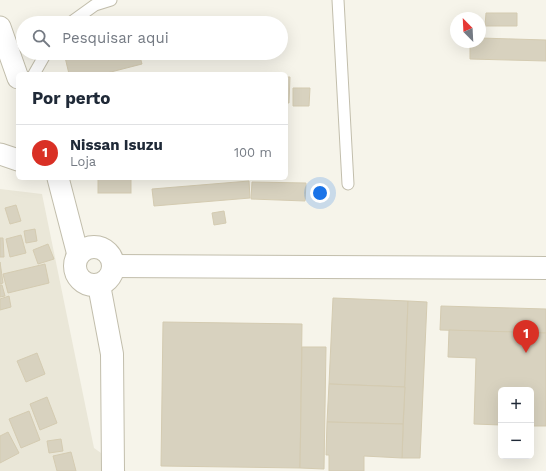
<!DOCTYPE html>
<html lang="pt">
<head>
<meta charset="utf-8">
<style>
	body { margin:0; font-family:"Work Sans",sans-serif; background:#f6f6f7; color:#1f2937 }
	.controls { position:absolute; right:12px; bottom:12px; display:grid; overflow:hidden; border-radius:6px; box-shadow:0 4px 16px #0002 }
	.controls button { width:36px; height:36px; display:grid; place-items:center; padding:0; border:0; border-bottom:1px solid #e0e1e3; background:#fff; color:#1f2937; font:20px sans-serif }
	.compass { position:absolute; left:450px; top:12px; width:36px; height:36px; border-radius:50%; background:#fff; box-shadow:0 4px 16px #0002; rotate:336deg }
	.you { position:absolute; left:320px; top:193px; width:14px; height:14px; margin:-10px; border:3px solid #fff; border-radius:50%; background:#1a73e8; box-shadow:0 0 0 6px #1a73e833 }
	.badge { display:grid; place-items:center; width:26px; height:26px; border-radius:50%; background:#d93025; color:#fff; font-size:13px; font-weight:700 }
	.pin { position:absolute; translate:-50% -33px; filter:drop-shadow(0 1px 2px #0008) }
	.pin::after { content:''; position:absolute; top:21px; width:14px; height:12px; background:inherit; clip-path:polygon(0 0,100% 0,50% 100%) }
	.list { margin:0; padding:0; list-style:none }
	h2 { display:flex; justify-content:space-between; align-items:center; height:52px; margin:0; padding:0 16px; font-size:17px }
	h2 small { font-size:13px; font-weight:400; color:#747a83 }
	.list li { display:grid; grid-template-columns:26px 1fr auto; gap:12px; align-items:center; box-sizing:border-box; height:56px; padding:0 16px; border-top:1px solid #e0e1e3 }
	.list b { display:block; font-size:15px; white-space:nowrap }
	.list p { margin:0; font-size:13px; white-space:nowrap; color:#747a83 }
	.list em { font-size:13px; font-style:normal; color:#747a83 }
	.icon { flex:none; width:22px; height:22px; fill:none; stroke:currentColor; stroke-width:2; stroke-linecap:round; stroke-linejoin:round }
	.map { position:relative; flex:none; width:546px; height:471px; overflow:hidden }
	.search { position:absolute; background:#fff; box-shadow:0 4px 16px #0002; left:16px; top:16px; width:272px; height:44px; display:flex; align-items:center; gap:10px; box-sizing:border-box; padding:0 14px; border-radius:22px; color:#747a83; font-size:15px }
	.panel { position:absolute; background:#fff; box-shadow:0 4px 16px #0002; left:16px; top:72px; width:272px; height:108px; border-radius:6px }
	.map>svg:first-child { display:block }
	.residential { fill:#eae7d8 }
	.building { fill:#d8d2bf; stroke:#d4cbb1 }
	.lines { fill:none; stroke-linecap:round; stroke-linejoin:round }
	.service-casing { stroke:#c2beac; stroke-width:13 }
	.minor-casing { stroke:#c2beac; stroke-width:23 }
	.tertiary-casing { stroke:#c2beac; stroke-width:24 }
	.service { stroke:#fff; stroke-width:11 }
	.minor { stroke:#fff; stroke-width:21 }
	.tertiary { stroke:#fff; stroke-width:22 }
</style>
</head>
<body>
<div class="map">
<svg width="546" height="471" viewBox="0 0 546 471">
	<rect width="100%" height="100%" fill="#f6f4ea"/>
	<polygon class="residential" points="0,189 42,194 94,448 126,471 0,471"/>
	<g class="building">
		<polygon points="486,13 517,13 517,26 485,26"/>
		<polygon points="480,38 546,40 546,61 470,59 470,42 480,42"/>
		<polygon points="64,53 139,53 142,64 103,74 69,74"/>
		<polygon points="286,77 290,77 289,103 286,103"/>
		<polygon points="293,88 310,88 309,106 293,106"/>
		<rect x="98" y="178" width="33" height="15"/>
		<polygon points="249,181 250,198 154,206 152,189"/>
		<polygon points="252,182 306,183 305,201 251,199"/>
		<polygon points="16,205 21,221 10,224 5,208"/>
		<polygon points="224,211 226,223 214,225 212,213"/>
		<polygon points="35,229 37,241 26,243 24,231"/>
		<polygon points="21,235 26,253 10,257 6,239"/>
		<polygon points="0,238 3,238 4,257 0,257"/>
		<polygon points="48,244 54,259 38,264 33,250"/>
		<polygon points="0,262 3,283 0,284"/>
		<polygon points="45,264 49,283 8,293 3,274"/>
		<polygon points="0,285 2,285 5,296 0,297"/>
		<polygon points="9,296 11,307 0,310 0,299"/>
		<polygon points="333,298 408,301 405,387 329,384"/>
		<polygon points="408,301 427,302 420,458 402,458"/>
		<polygon points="441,306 546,309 546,333 440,330"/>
		<polygon points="163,322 302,324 300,468 161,466"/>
		<polygon points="449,330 546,333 546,426 531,426 531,390 501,390 501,425 474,424 476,358 448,357"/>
		<polygon points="302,347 326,347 324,469 300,468"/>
		<polygon points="37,353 45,374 26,382 17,361"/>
		<polygon points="329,384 405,387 403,424 327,422"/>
		<polygon points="47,397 57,423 40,430 30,404"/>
		<polygon points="29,411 40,440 21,448 9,419"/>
		<polygon points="327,422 403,424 402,458 364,456 364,471 329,471 329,455 326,455"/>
		<polygon points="8,432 19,453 0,463 0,436"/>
		<polygon points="61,439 63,451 49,453 47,441"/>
		<polygon points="71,452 76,471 57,471 53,456"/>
	</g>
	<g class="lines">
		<g class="service-casing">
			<g id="service">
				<polyline points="338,0 348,184"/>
				<polyline points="70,23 95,5 111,0"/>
				<polyline points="34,74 46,53"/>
			</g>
		</g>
		<g class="minor-casing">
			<g id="minor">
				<polyline points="0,27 18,78"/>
				<polyline points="0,154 18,160"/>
				<polyline points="58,178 78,255"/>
			</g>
		</g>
		<g class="tertiary-casing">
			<g id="tertiary">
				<circle cx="94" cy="266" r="19"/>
				<polyline points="113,266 546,268"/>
				<polyline points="99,285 112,354 113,471"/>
			</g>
		</g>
		<use href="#service" class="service"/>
		<use href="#minor" class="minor"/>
		<use href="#tertiary" class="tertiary"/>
	</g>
</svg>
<div class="controls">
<button>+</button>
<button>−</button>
</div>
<svg class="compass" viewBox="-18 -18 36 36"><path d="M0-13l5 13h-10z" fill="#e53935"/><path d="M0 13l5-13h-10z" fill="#747a83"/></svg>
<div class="you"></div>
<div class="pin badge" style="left:526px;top:353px">1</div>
<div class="search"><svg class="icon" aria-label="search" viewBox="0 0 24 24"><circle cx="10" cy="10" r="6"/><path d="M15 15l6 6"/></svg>Pesquisar aqui</div>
<section class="panel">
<h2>Por perto<small></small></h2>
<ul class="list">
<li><span class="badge">1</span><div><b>Nissan Isuzu</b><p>Loja</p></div><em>100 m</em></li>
</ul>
</section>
</div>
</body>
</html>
